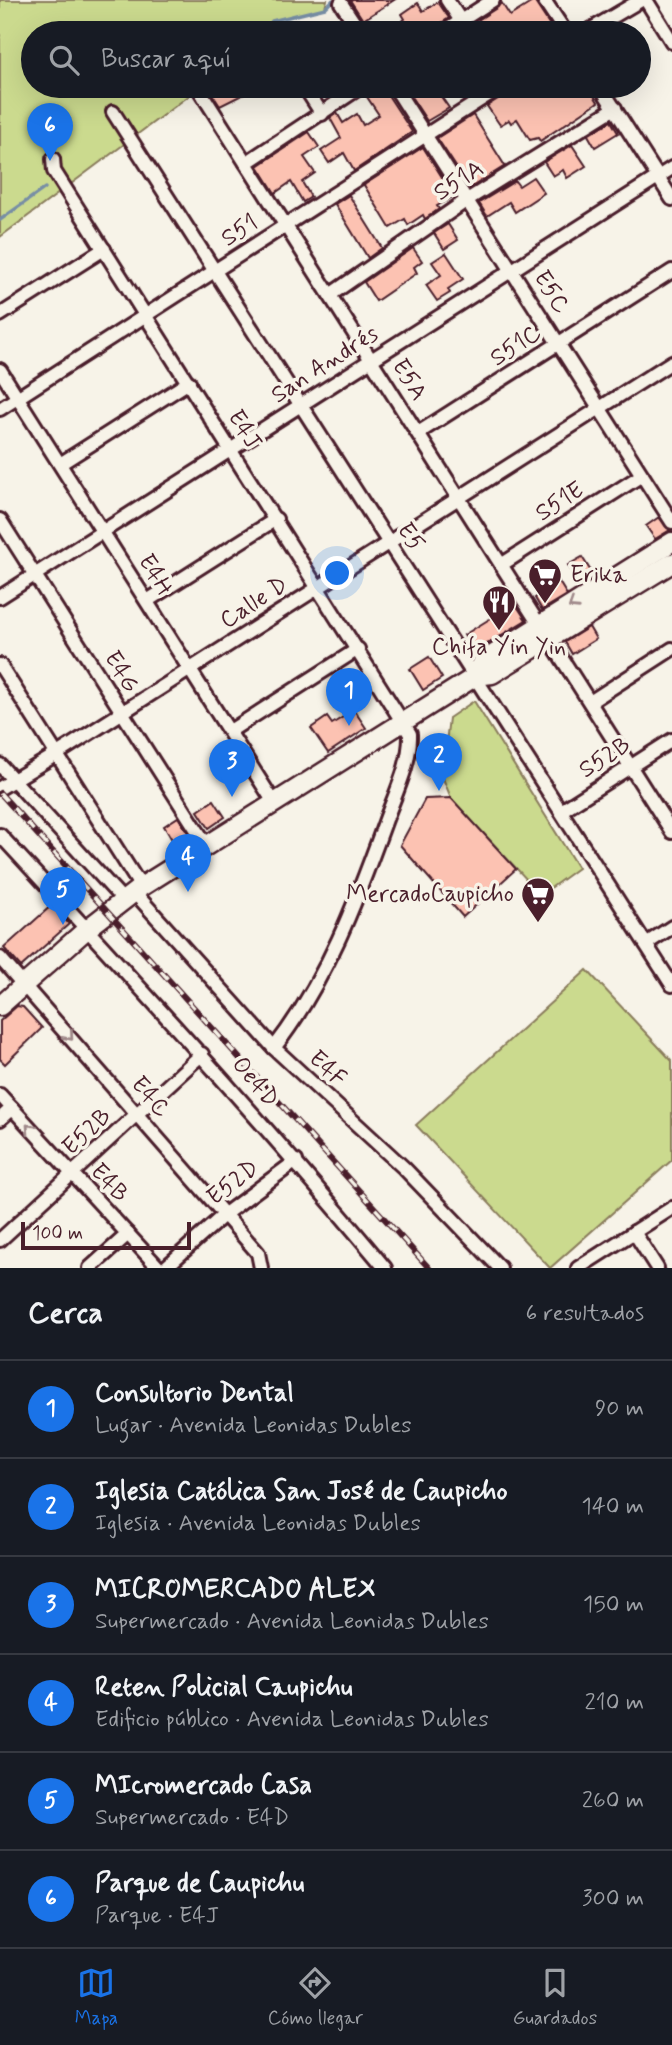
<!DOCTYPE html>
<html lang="es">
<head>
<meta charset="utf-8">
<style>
	body { margin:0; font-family:Mynerve,sans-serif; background:#242831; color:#f1f3f6 }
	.scale { position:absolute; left:21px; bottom:18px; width:170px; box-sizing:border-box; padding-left:7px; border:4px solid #4a1f2b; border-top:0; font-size:19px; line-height:24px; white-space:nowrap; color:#4a1f2b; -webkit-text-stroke:5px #f7f3e8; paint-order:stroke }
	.you { position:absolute; left:338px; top:574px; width:24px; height:24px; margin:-18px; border:5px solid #fff; border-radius:50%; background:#1a73e8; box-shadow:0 0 0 10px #1a73e833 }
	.badge { display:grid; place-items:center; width:46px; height:46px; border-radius:50%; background:#1a73e8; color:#fff; font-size:23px; font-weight:700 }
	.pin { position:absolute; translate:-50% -58px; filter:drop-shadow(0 2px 4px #0008) }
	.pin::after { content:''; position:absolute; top:37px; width:24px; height:21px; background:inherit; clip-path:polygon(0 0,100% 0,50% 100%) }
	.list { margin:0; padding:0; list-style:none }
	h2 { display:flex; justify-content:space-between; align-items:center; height:91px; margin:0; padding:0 28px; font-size:30px }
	h2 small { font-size:23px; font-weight:400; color:#9ea1a6 }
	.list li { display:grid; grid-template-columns:46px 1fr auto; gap:21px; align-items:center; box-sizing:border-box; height:98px; padding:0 28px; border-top:2px solid #363941 }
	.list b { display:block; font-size:26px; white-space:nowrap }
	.list p { margin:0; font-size:23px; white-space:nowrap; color:#9ea1a6 }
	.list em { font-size:23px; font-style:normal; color:#9ea1a6 }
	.icon { flex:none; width:38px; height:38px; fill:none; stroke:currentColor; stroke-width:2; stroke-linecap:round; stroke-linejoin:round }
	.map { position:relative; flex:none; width:672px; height:1268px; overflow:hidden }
	.search { position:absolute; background:#171b24; box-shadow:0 7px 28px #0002; left:21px; right:21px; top:21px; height:77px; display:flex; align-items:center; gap:18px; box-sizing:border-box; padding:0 24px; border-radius:38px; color:#9ea1a6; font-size:26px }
	.sheet { height:679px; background:#171b24 }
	nav { display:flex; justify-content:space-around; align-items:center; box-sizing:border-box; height:98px; border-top:2px solid #363941; background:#171b24; font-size:19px; color:#9ea1a6 }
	nav a { display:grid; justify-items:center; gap:4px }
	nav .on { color:#1a73e8 }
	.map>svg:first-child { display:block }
	.green { fill:#cbda8e; stroke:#8a7c5c; stroke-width:2 }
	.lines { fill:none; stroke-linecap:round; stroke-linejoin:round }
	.stream { stroke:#778ea5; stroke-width:3.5 }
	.building { fill:#fcc2b2; stroke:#4a1f2b; stroke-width:2 }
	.minor-casing { stroke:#4a1f2b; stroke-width:18 }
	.secondary-casing { stroke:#4a1f2b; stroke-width:23 }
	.minor { stroke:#f7f3e8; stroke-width:12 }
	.secondary { stroke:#f7f3e8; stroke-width:18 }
	.rail-casing { stroke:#4a1f2b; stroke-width:6 }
	.rail { stroke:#f7f3e8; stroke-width:3.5; stroke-dasharray:10; stroke-linecap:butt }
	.oneway { stroke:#a0898a }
	.labels { text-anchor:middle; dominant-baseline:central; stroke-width:7; stroke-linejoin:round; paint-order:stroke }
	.street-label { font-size:24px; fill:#4a1f2b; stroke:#f7f3e8 }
	.poi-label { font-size:24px; fill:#4a1f2b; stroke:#f7f3e8; text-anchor:start }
</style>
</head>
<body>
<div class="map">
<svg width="672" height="1268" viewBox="0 0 672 1268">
	<rect width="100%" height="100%" fill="#f7f3e8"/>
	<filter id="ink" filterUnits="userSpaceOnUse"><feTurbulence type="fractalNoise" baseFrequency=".0143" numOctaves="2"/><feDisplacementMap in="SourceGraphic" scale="14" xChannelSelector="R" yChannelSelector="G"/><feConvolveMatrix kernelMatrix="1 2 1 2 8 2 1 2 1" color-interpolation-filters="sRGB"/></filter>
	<g filter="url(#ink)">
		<g class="green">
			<polygon points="0,0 327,0 325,8 272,21 262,33 33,33 33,86 202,86 0,237"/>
			<polygon points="474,701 578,868 541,895 451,798 442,776 449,718"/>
			<polygon points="587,970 672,1061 672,1160 550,1268 416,1125"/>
		</g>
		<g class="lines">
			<g class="stream">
				<polyline points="262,33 272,21 325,8 333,0"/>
				<polyline points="0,220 45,188"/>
			</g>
		</g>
		<g class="building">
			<polygon points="350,0 394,0 363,20"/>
			<polygon points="534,1 555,33 502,33 498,27 486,33 478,20 498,7 501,2 510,16"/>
			<polygon points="438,2 449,18 437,26 433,33 385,33 405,19 402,14 418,3 423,11"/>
			<polygon points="292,23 322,28 322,33 277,33"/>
			<polygon points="207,86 260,86 220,106"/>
			<polygon points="371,86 382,86 412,132 354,171 344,153 329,163 321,151 341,138 330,118 337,113 343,123 357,114 363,125 379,115 365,94"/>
			<polygon points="404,86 454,86 440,95 449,108 427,121"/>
			<polygon points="518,86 588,86 598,102 540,141 538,138 530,140 517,119 511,123 509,120 500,125 487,106"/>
			<polygon points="473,115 505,166 470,188 437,138"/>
			<polygon points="611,121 618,133 595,147 588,135"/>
			<polygon points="309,132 319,147 304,157 315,173 302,182 311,197 303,202 291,182 275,193 258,166"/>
			<polygon points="572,145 586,166 567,178 563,170 553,176 544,162"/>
			<polygon points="423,147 454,196 437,206 439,209 425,219 423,215 408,225 405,219 390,228 364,185"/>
			<polygon points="533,177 544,193 515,212 509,202 487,216 479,203 515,181 519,186"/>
			<polygon points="349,195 382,248 368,258 335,204"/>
			<polygon points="448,224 458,240 444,249 434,233"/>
			<polygon points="413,248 422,261 414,267 417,273 376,301 364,282"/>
			<polygon points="446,253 463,279 448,289 450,293 437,301 426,285 441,275 432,262"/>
			<polygon points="659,517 670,530 655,539 646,526"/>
			<polygon points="582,557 594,576 581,585 568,565"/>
			<polygon points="559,582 567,595 542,610 535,598"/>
			<polygon points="515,603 526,620 474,652 464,635"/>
			<polygon points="589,627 596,639 572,654 565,642"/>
			<polygon points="429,657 442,678 423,690 410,669"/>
			<polygon points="354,710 366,728 328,753 311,728 327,717 332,724"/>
			<polygon points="451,798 516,869 463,917 400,845 425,799"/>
			<polygon points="214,800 225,817 209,828 198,811"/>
			<polygon points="178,817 192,839 177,848 164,826"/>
			<polygon points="52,905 69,924 21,967 4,948"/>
			<polygon points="17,1006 23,1007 42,1028 5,1064 0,1059 0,1021"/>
		</g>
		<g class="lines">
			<g class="minor-casing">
				<g id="minor">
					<polyline points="447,0 461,21"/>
					<polyline points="544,0 566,33"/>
					<polyline points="646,0 672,42"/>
					<polyline points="341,3 361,33"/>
					<polyline points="442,33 493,0"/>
					<polyline points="585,33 641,0"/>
					<polyline points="197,86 540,626"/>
					<polyline points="304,86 322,114"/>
					<polyline points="394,86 672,522"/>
					<polyline points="600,86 672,199"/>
					<polyline points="113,112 672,985"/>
					<path d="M 53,159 L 54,171 L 410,734 C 411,763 395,794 385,822 C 356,902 327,980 274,1048"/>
					<polyline points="246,163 362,86"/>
					<polyline points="330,295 467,200 615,108"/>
					<polyline points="0,315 104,249"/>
					<polyline points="0,370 275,804"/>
					<polyline points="0,409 502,86"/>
					<polyline points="418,433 672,271"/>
					<polyline points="60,464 189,382"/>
					<polyline points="0,520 207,846"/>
					<polyline points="501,565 642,475"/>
					<polyline points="0,597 672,168"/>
					<polyline points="147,601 276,519"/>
					<polyline points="550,640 672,832"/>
					<polyline points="0,665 141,887"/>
					<polyline points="590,702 672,649"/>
					<polyline points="230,731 358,649"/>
					<polyline points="0,765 123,900"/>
					<polyline points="0,788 57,754 672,362"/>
					<polyline points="561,811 672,740"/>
					<path d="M 0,835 C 131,977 261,1119 385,1268"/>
					<polyline points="134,892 274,1048 404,1168 500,1268"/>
					<polyline points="646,944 672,927"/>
					<polyline points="0,958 258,1253 261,1268"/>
					<polyline points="0,1095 159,1268"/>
					<polyline points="0,1119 12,1108"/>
					<polyline points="634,1232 657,1268"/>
					<polyline points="0,1240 202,1054"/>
					<polyline points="90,1268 128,1234"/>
					<polyline points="165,1268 225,1214 296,1161"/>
					<polyline points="578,1268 672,1208"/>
				</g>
			</g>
			<g class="secondary-casing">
				<g id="secondary">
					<polyline points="476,676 483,661 672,542"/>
					<polyline points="0,1006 87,929 141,887 476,676 492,674 672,563"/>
				</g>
			</g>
			<use href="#minor" class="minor"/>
			<use href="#secondary" class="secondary"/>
			<g class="rail-casing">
				<polyline id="rail" points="0,793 429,1268"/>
			</g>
			<use href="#rail" class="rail"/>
		</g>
		<defs><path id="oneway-chevron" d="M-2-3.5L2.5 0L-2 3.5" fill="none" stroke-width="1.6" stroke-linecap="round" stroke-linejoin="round" transform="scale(1.75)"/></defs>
		<g class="oneway">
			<use href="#oneway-chevron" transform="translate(573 605) rotate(147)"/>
			<use href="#oneway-chevron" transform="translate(69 1036) rotate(49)"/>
			<use href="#oneway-chevron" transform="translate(30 1128) rotate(-133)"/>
		</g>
	</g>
	<defs>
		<g id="supermarket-pin" transform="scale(1.75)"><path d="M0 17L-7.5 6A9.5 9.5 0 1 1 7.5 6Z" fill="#4a1f2b" stroke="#f7f3e8"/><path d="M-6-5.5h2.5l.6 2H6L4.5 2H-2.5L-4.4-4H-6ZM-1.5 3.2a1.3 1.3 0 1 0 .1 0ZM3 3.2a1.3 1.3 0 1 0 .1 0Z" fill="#fff"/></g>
		<g id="restaurant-pin" transform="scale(1.75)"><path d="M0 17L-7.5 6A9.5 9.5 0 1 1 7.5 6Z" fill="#4a1f2b" stroke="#f7f3e8"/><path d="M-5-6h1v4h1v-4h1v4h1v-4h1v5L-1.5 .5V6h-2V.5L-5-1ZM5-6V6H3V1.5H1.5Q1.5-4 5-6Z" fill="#fff"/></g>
	</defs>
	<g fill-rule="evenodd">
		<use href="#supermarket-pin" x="545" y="575"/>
		<use href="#restaurant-pin" x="499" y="602"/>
		<use href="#supermarket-pin" x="538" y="894"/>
	</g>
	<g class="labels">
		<g class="street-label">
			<text transform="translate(459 181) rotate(-33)">S51A</text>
			<text transform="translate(240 231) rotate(-33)">S51</text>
			<text transform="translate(551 292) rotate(58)">E5C</text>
			<text transform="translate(516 346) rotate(-33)">S51C</text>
			<text transform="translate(325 365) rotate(-33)">San Andrés</text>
			<text transform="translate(409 380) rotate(58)">E5A</text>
			<text transform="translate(244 430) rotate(58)">E4J</text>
			<text transform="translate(560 502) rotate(-33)">S51E</text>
			<text transform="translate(410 537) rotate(57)">E5</text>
			<text transform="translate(155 575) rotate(58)">E4H</text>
			<text transform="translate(254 603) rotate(-33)">Calle D</text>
			<text transform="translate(121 672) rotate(58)">E4G</text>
			<text transform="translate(605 758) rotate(-32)">S52B</text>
			<text transform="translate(327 1069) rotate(43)">E4F</text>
			<text transform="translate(255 1082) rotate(49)">Oe4D</text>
			<text transform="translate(150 1097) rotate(49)">E4C</text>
			<text transform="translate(87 1132) rotate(-43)">E52B</text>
			<text transform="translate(109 1183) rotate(47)">E4B</text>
			<text transform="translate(233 1183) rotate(-38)">E52D</text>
		</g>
		<g class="poi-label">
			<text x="570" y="575">Erika</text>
			<text x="499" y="647" text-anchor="middle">Chifa Yin Yin</text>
			<text x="514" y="894" text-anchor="end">MercadoCaupicho</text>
		</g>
	</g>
</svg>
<div class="scale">100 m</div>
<div class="you"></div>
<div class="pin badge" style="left:349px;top:726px">1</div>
<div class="pin badge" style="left:439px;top:791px">2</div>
<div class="pin badge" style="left:232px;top:797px">3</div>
<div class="pin badge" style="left:188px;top:892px">4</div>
<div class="pin badge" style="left:63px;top:925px">5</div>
<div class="pin badge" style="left:50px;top:161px">6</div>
<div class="search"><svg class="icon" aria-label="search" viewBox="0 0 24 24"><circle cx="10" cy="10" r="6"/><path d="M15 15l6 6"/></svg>Buscar aquí</div>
</div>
<section class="sheet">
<h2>Cerca<small>6 resultados</small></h2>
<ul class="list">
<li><span class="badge">1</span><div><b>Consultorio Dental</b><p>Lugar · Avenida Leonidas Dubles</p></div><em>90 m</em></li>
<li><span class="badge">2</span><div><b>Iglesia Católica San José de Caupicho</b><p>Iglesia · Avenida Leonidas Dubles</p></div><em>140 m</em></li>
<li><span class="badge">3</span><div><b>MICROMERCADO ALEX</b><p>Supermercado · Avenida Leonidas Dubles</p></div><em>150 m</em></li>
<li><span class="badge">4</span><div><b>Reten Policial Caupichu</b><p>Edificio público · Avenida Leonidas Dubles</p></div><em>210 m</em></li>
<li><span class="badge">5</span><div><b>MIcromercado Casa</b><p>Supermercado · E4D</p></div><em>260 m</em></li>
<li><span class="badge">6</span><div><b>Parque de Caupichu</b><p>Parque · E4J</p></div><em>300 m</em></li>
</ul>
</section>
<nav>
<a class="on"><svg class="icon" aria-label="map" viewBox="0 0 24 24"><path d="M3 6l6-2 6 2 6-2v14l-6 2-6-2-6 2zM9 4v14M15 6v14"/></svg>Mapa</a>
<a><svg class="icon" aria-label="directions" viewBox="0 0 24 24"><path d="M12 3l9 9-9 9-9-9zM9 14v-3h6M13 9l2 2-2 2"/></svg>Cómo llegar</a>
<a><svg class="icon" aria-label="saved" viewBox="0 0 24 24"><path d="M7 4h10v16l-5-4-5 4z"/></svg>Guardados</a>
</nav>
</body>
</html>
